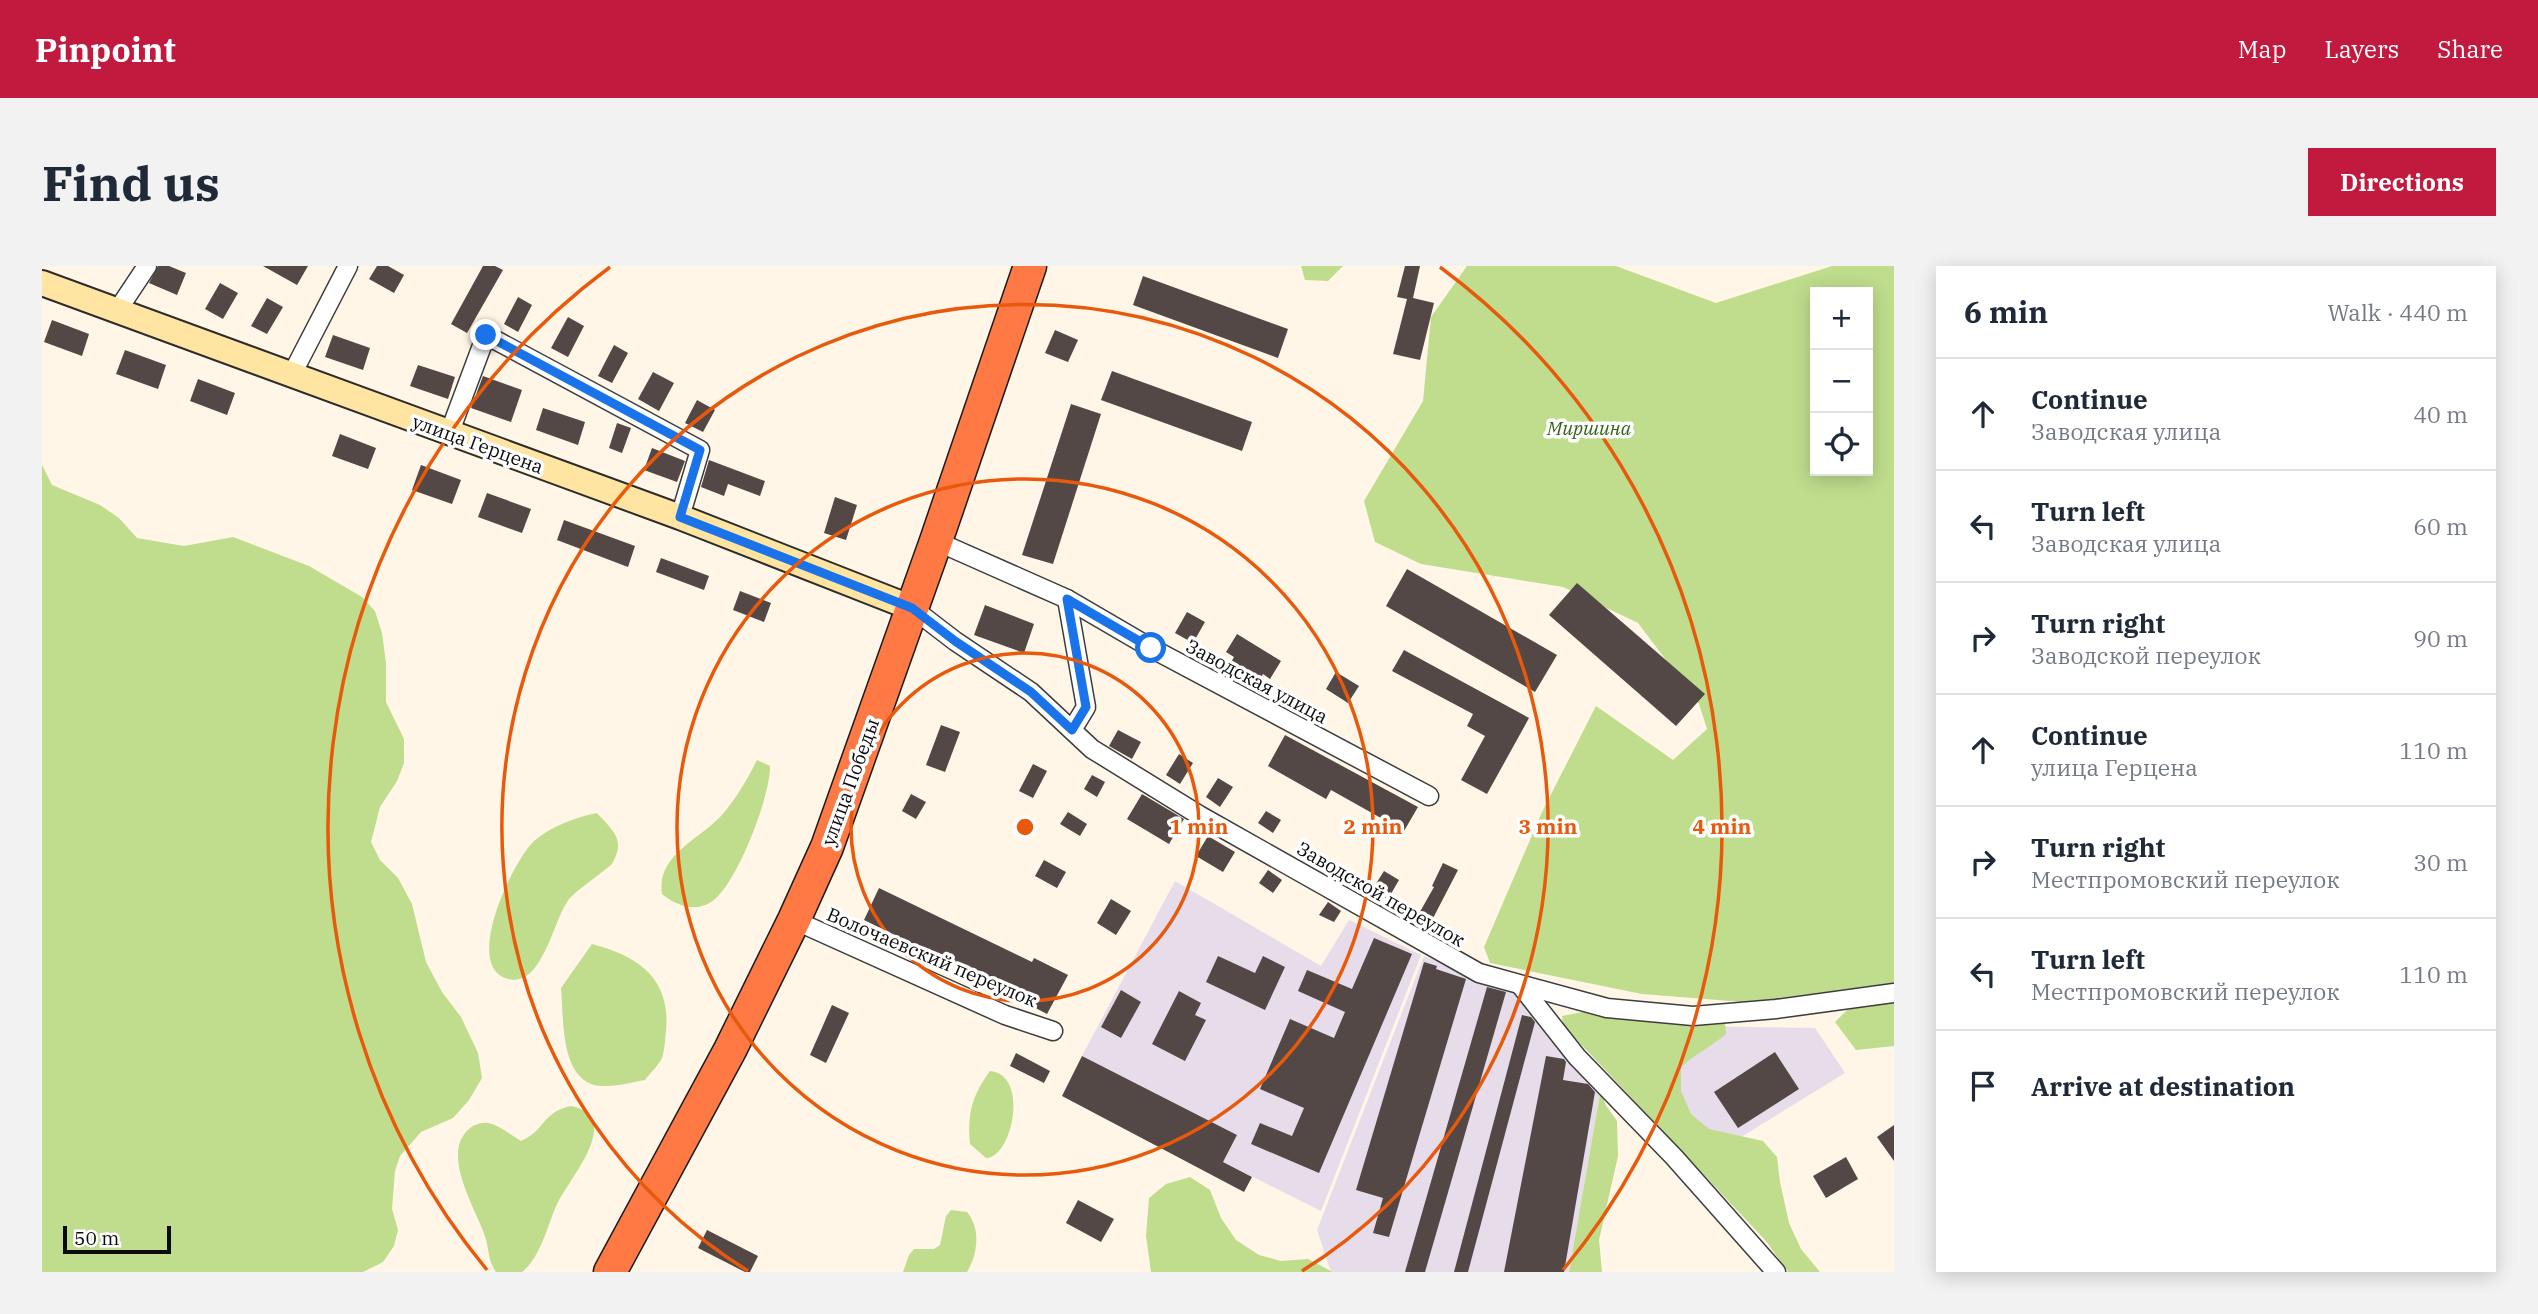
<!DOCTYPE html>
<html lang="en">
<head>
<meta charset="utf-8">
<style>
	body { margin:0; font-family:"IBM Plex Serif",serif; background:#f2f2f3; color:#1f2937 }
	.controls { position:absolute; right:21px; top:21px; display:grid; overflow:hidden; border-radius:0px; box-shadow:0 4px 18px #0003 }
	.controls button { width:63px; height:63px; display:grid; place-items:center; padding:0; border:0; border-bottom:2px solid #e0e1e3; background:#fff; color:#1f2937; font:35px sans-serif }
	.scale { position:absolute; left:21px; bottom:18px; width:108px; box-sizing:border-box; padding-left:7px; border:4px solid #0a0a0a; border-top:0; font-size:19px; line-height:24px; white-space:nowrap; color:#0a0a0a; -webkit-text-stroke:5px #fff; paint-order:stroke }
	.stop { position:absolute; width:21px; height:21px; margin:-16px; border:5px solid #1a73e8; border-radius:50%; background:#fff }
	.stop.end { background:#1a73e8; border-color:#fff; box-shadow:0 2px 7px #0008 }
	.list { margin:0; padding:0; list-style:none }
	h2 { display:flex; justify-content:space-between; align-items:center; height:91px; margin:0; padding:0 28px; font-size:30px }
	h2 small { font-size:23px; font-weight:400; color:#747a83 }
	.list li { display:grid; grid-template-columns:46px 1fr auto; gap:21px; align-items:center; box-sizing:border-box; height:112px; padding:0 28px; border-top:2px solid #e0e1e3 }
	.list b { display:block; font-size:26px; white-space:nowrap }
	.list p { margin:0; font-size:23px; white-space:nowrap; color:#747a83 }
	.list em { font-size:23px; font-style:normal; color:#747a83 }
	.icon { flex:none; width:38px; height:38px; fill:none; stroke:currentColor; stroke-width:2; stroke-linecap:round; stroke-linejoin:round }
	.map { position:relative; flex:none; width:1852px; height:1006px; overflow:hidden; border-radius:0px }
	header { display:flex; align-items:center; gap:42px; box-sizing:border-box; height:98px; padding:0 35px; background:#c21a3f; color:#fff }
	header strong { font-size:33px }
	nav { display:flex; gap:38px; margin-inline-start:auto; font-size:24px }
	.intro { display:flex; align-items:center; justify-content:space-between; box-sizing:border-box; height:168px; padding:0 42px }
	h1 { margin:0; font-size:49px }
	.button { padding:18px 32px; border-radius:0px; background:#c21a3f; color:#fff; font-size:24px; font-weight:700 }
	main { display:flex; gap:42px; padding:0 42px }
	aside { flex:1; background:#fff; border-radius:0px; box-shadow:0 4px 18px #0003 }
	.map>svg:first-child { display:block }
	.industrial { fill:#e6dcea }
	.forest { fill:#bfdd8d; fill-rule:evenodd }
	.building { fill:#534846 }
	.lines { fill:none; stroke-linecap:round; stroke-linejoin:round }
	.street-casing { stroke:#3d3d3d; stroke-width:21 }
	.secondary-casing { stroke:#2c2c2c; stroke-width:28 }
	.highway-casing { stroke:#1b1b1b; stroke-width:35 }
	.street { stroke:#fff; stroke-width:18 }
	.secondary { stroke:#ffe4a2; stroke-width:24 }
	.highway { stroke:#ff7945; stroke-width:32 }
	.route { stroke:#1a73e8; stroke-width:9 }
	.ring { fill:none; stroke:#e8590c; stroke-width:3.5 }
	.labels { text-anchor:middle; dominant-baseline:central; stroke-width:7; stroke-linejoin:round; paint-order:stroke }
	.park-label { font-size:19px; font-style:italic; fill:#356417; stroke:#fff }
	.street-label { font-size:19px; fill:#0a0a0a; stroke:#fff }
	.centre { fill:#e8590c; stroke:#fff; stroke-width:3.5 }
	.ring-label { font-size:21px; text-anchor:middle; font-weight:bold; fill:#e8590c; stroke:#fff; stroke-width:7; stroke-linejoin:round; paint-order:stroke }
</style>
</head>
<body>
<header>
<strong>Pinpoint</strong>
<nav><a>Map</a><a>Layers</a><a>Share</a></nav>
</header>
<div class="intro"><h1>Find us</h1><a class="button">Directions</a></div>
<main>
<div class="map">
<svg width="1852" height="1006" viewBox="0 0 1852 1006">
	<rect width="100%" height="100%" fill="#fff6e7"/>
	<g class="industrial">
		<polygon points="1133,615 1279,700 1307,654 1379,689 1279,945 1181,896 1195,869 1040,790"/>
		<polygon points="1382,690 1471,724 1559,822 1527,1006 1291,1006 1288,1003 1275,964"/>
		<polygon points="1583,759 1773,762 1803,807 1662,894"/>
	</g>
	<g class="forest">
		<polygon points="1259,0 1301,0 1286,15 1263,14"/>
		<path d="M 1425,0 L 1574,0 L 1674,37 L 1790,0 L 1852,0 L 1852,717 L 1726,738 L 1600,728 L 1448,697 L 1442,681 L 1500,546 L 1554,440 L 1631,494 L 1665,463 L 1657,438 L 1596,357 L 1521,321 L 1379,298 L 1333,276 L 1322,235 L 1381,135 L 1389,51 ZM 1773,26 L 1826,26 L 1826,205 L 1773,205 Z"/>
		<polygon points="0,199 10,219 58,239 77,252 95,272 142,280 191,271 267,300 320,331 333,345 340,367 344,397 344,436 362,473 362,497 355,515 338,541 329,576 338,594 356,612 370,638 384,696 400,726 419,751 436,787 440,812 427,834 411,852 379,866 358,890 353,905 350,943 356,964 352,980 341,996 321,1006 0,1006"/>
		<path d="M 715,494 L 728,500 C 729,529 694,621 669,636 C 652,647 634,639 620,628 C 614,589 657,574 679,550 C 694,533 705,514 715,494 Z"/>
		<path d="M 555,547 C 571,565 585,574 569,599 C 556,610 540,620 528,632 C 511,651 501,726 463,712 C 422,697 471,595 492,575 C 508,561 534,551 555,547 Z"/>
		<path d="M 550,678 C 596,690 629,712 624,765 C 623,773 623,783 620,792 C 616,800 608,807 603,814 C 591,816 577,820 565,820 C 517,823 522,754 519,722 Z"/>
		<polygon points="1852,734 1852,780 1814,784 1793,756 1805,744"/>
		<path d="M 1541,746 L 1683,757 L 1684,768 C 1669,781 1653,788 1639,801 L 1639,825 L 1649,848 L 1667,863 L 1721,875 L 1735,891 L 1738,916 L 1747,957 L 1759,983 L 1778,1006 L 1746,1006 L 1724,975 L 1521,759 L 1520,750 Z"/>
		<path d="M 948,805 C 988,809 970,892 944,892 L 928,878 C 925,847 930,830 948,805 Z"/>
		<polygon points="1559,822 1563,838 1575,855 1576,890 1557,974 1560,1006 1527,1006"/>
		<path d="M 529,840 C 583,851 527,913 515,938 C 505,960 499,991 480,1006 L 454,1006 C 446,995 447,983 443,970 C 434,943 399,889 426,864 C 431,859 438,856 446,857 C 457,859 469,869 479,875 C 503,865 500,846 529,840 Z"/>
		<polygon points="1148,911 1168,924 1179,952 1194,974 1217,989 1239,995 1266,993 1291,1006 1109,1006 1104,970 1107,932 1124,918"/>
		<path d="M 909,944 L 925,946 C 939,963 936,988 925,1006 L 861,1006 L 867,989 L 872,983 L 892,983 L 898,979 L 904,950 Z"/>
	</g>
	<g class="building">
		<polygon points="116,0 127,0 144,7 135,29 107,17"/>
		<polygon points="221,0 266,0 255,19"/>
		<polygon points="335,0 346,0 362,9 352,27 327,13"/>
		<polygon points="441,0 453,0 461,4 425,67 409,58"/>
		<polygon points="1363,0 1378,0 1371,32 1392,37 1378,94 1351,88 1365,33 1355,31"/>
		<polygon points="1101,10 1246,63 1236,92 1091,39"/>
		<polygon points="178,17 196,27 181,53 163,43"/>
		<polygon points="476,31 490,39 476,66 462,58"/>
		<polygon points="225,32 241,41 225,68 209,60"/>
		<polygon points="526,51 542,60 526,91 509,82"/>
		<polygon points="10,54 47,68 40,90 2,76"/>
		<polygon points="1013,64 1036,74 1026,96 1003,87"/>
		<polygon points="291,69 328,82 321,104 283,91"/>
		<polygon points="572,79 586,87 570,117 556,110"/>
		<polygon points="83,84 124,99 116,123 74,108"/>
		<polygon points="376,99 413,111 406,133 368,120"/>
		<polygon points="1070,105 1210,156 1200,185 1059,134"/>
		<polygon points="611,106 632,117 617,145 596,133"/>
		<polygon points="441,110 480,124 469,156 429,142"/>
		<polygon points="156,113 193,127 185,149 148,135"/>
		<polygon points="655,134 673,144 661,166 643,157"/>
		<polygon points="1029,138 1059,148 1011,298 980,289"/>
		<polygon points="501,142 543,156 536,179 494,164"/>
		<polygon points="575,157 589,162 580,187 567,182"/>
		<polygon points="298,168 334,182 326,203 290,190"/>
		<polygon points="610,182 643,195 635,216 602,204"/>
		<polygon points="667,194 723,215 718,230 686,218 682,230 659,221"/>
		<polygon points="379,199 419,214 410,238 370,224"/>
		<polygon points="445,227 489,243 480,267 436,251"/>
		<polygon points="793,231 815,239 804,274 782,267"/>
		<polygon points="522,254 593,280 586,301 515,274"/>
		<polygon points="619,292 667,310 662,324 614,306"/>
		<polygon points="1365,303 1515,389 1493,426 1344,340"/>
		<polygon points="1535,317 1663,428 1634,460 1507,349"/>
		<polygon points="698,325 729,337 722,356 691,344"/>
		<polygon points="943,339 992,358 982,387 932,369"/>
		<polygon points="1145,346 1163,356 1151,377 1133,367"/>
		<polygon points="1195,368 1239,395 1228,413 1221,408 1217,415 1188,398 1192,391 1184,386"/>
		<polygon points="1362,384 1487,452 1445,528 1419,514 1443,470 1425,460 1431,448 1350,405"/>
		<polygon points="1294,406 1317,420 1306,437 1284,423"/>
		<polygon points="899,459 918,466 903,506 884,499"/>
		<polygon points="1076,464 1099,476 1090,493 1067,480"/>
		<polygon points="1243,469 1376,541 1362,565 1289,524 1284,533 1226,500"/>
		<polygon points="1137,488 1151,497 1138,518 1124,509"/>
		<polygon points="991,498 1005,505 991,532 977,525"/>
		<polygon points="1050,509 1063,516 1055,531 1042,523"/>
		<polygon points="1176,512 1191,521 1178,541 1164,531"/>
		<polygon points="869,528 884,536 874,553 860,545"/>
		<polygon points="1100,528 1142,553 1127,578 1085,553"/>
		<polygon points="1224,545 1239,554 1231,567 1216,557"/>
		<polygon points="1026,546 1045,558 1038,570 1018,558"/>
		<polygon points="1166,570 1193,586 1181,606 1154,590"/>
		<polygon points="1002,594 1024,606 1015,622 993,610"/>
		<polygon points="1401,597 1416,604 1388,658 1375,651 1392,621 1390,620"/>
		<polygon points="1226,604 1240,614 1231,627 1217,617"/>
		<polygon points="1342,605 1357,614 1346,633 1330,624"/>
		<polygon points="837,622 990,696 992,692 1026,709 1005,748 965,727 966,724 822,654"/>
		<polygon points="1069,633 1089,645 1074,669 1055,657"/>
		<polygon points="1286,636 1299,645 1292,656 1277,649"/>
		<polygon points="1332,672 1370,688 1277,907 1209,878 1218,857 1250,870 1262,842 1218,823 1248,753 1292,772 1303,746 1256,725 1265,704 1310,723"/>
		<polygon points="1176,690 1213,707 1221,690 1243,701 1223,744 1164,716"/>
		<polygon points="1382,696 1395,700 1394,703 1424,713 1347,971 1331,967 1341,932 1314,924"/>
		<polygon points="1445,721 1464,726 1383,1006 1363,1006"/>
		<polygon points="1079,724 1099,736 1079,772 1059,761"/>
		<polygon points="1137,725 1159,737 1153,749 1164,754 1143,795 1110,778"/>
		<polygon points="790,739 807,747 784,797 768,789"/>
		<polygon points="1480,749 1489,751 1493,756 1426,1006 1412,1006"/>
		<polygon points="1733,786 1757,823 1696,862 1672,826"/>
		<polygon points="974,787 1008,805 1002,817 968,800"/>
		<polygon points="1040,790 1195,869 1181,896 1210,911 1202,926 1020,830"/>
		<polygon points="1504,790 1522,793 1524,796 1521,814 1546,818 1553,826 1522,1006 1462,1006"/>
		<polygon points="1852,859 1852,895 1835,871"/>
		<polygon points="1804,891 1816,913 1784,932 1771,910"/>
		<polygon points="1036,934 1072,953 1059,976 1024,957"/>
		<polygon points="665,964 716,990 708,1006 703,1006 656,982"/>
	</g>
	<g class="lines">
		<g class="street-casing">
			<g id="street">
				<polyline points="75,45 105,0"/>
				<polyline points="249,110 306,0"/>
				<polyline points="407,168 444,69 658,184 638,251"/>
				<polyline points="894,275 1025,333 1109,382 1387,530"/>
				<polyline points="1025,333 1044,441 1030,464"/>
				<polyline points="870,342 913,375 989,426 1050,483 1157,549 1437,707 1565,742 1651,750 1734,743 1852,727"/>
				<polyline points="752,654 963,749 1011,765"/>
				<polyline points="1479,720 1535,791 1632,891 1734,1006"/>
			</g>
		</g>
		<g class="secondary-casing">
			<polyline id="secondary" points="0,17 638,251 870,342"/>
		</g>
		<g class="highway-casing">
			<polyline id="highway" points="568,1006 688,784 752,654 785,581 894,275 988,0"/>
		</g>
		<use href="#street" class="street"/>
		<use href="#secondary" class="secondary"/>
		<use href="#highway" class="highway"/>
	</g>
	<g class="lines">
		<polyline class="route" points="444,69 658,184 638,251 870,342 913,375 989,426 1030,464 1044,441 1025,333 1109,382"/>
	</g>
	<g class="ring">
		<circle cx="983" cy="561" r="174"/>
		<circle cx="983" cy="561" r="348"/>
		<path d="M706 1005A523 523 0 1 1 1260 1005"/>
		<path d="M445 1004A697 697 0 0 1 568 1M1398 1A697 697 0 0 1 1521 1004"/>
	</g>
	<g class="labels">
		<g class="park-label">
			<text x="1547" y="162">Миршина</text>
		</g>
		<g class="street-label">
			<text transform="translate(436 178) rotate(20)">улица Герцена</text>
			<text transform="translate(1215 415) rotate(28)">Заводская улица</text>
			<text transform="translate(808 516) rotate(-70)">улица Победы</text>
			<text transform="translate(1339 628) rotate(30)">Заводской переулок</text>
			<text transform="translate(890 691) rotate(23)">Волочаевский переулок</text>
		</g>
	</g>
	<circle cx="983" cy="561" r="10" class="centre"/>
	<g class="ring-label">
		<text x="1157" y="568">1 min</text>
		<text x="1331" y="568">2 min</text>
		<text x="1506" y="568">3 min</text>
		<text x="1680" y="568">4 min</text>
	</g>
</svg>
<div class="controls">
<button>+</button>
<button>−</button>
<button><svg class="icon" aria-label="locate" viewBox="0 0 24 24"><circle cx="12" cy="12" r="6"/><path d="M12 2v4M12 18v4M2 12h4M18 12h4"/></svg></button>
</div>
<div class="scale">50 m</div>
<div class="stop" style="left:1109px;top:382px"></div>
<div class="stop end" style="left:444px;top:69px"></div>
</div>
<aside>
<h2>6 min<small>Walk · 440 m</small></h2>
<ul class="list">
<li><svg class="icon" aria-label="ahead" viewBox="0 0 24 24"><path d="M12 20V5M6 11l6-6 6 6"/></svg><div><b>Continue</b><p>Заводская улица</p></div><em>40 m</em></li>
<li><svg class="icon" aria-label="left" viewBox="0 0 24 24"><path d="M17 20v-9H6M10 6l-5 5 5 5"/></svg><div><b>Turn left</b><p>Заводская улица</p></div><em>60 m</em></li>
<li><svg class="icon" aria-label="right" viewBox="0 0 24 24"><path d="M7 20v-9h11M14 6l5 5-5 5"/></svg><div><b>Turn right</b><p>Заводской переулок</p></div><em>90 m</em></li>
<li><svg class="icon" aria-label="ahead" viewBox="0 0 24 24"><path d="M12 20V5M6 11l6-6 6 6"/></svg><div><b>Continue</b><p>улица Герцена</p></div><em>110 m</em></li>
<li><svg class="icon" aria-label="right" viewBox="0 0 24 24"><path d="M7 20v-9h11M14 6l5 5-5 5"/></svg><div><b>Turn right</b><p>Местпромовский переулок</p></div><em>30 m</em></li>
<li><svg class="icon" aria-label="left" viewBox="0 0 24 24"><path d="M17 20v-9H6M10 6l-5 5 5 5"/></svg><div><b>Turn left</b><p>Местпромовский переулок</p></div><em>110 m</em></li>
<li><svg class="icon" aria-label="arrive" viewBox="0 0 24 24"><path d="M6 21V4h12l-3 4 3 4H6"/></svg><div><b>Arrive at destination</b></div></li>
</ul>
</aside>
</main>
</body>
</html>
